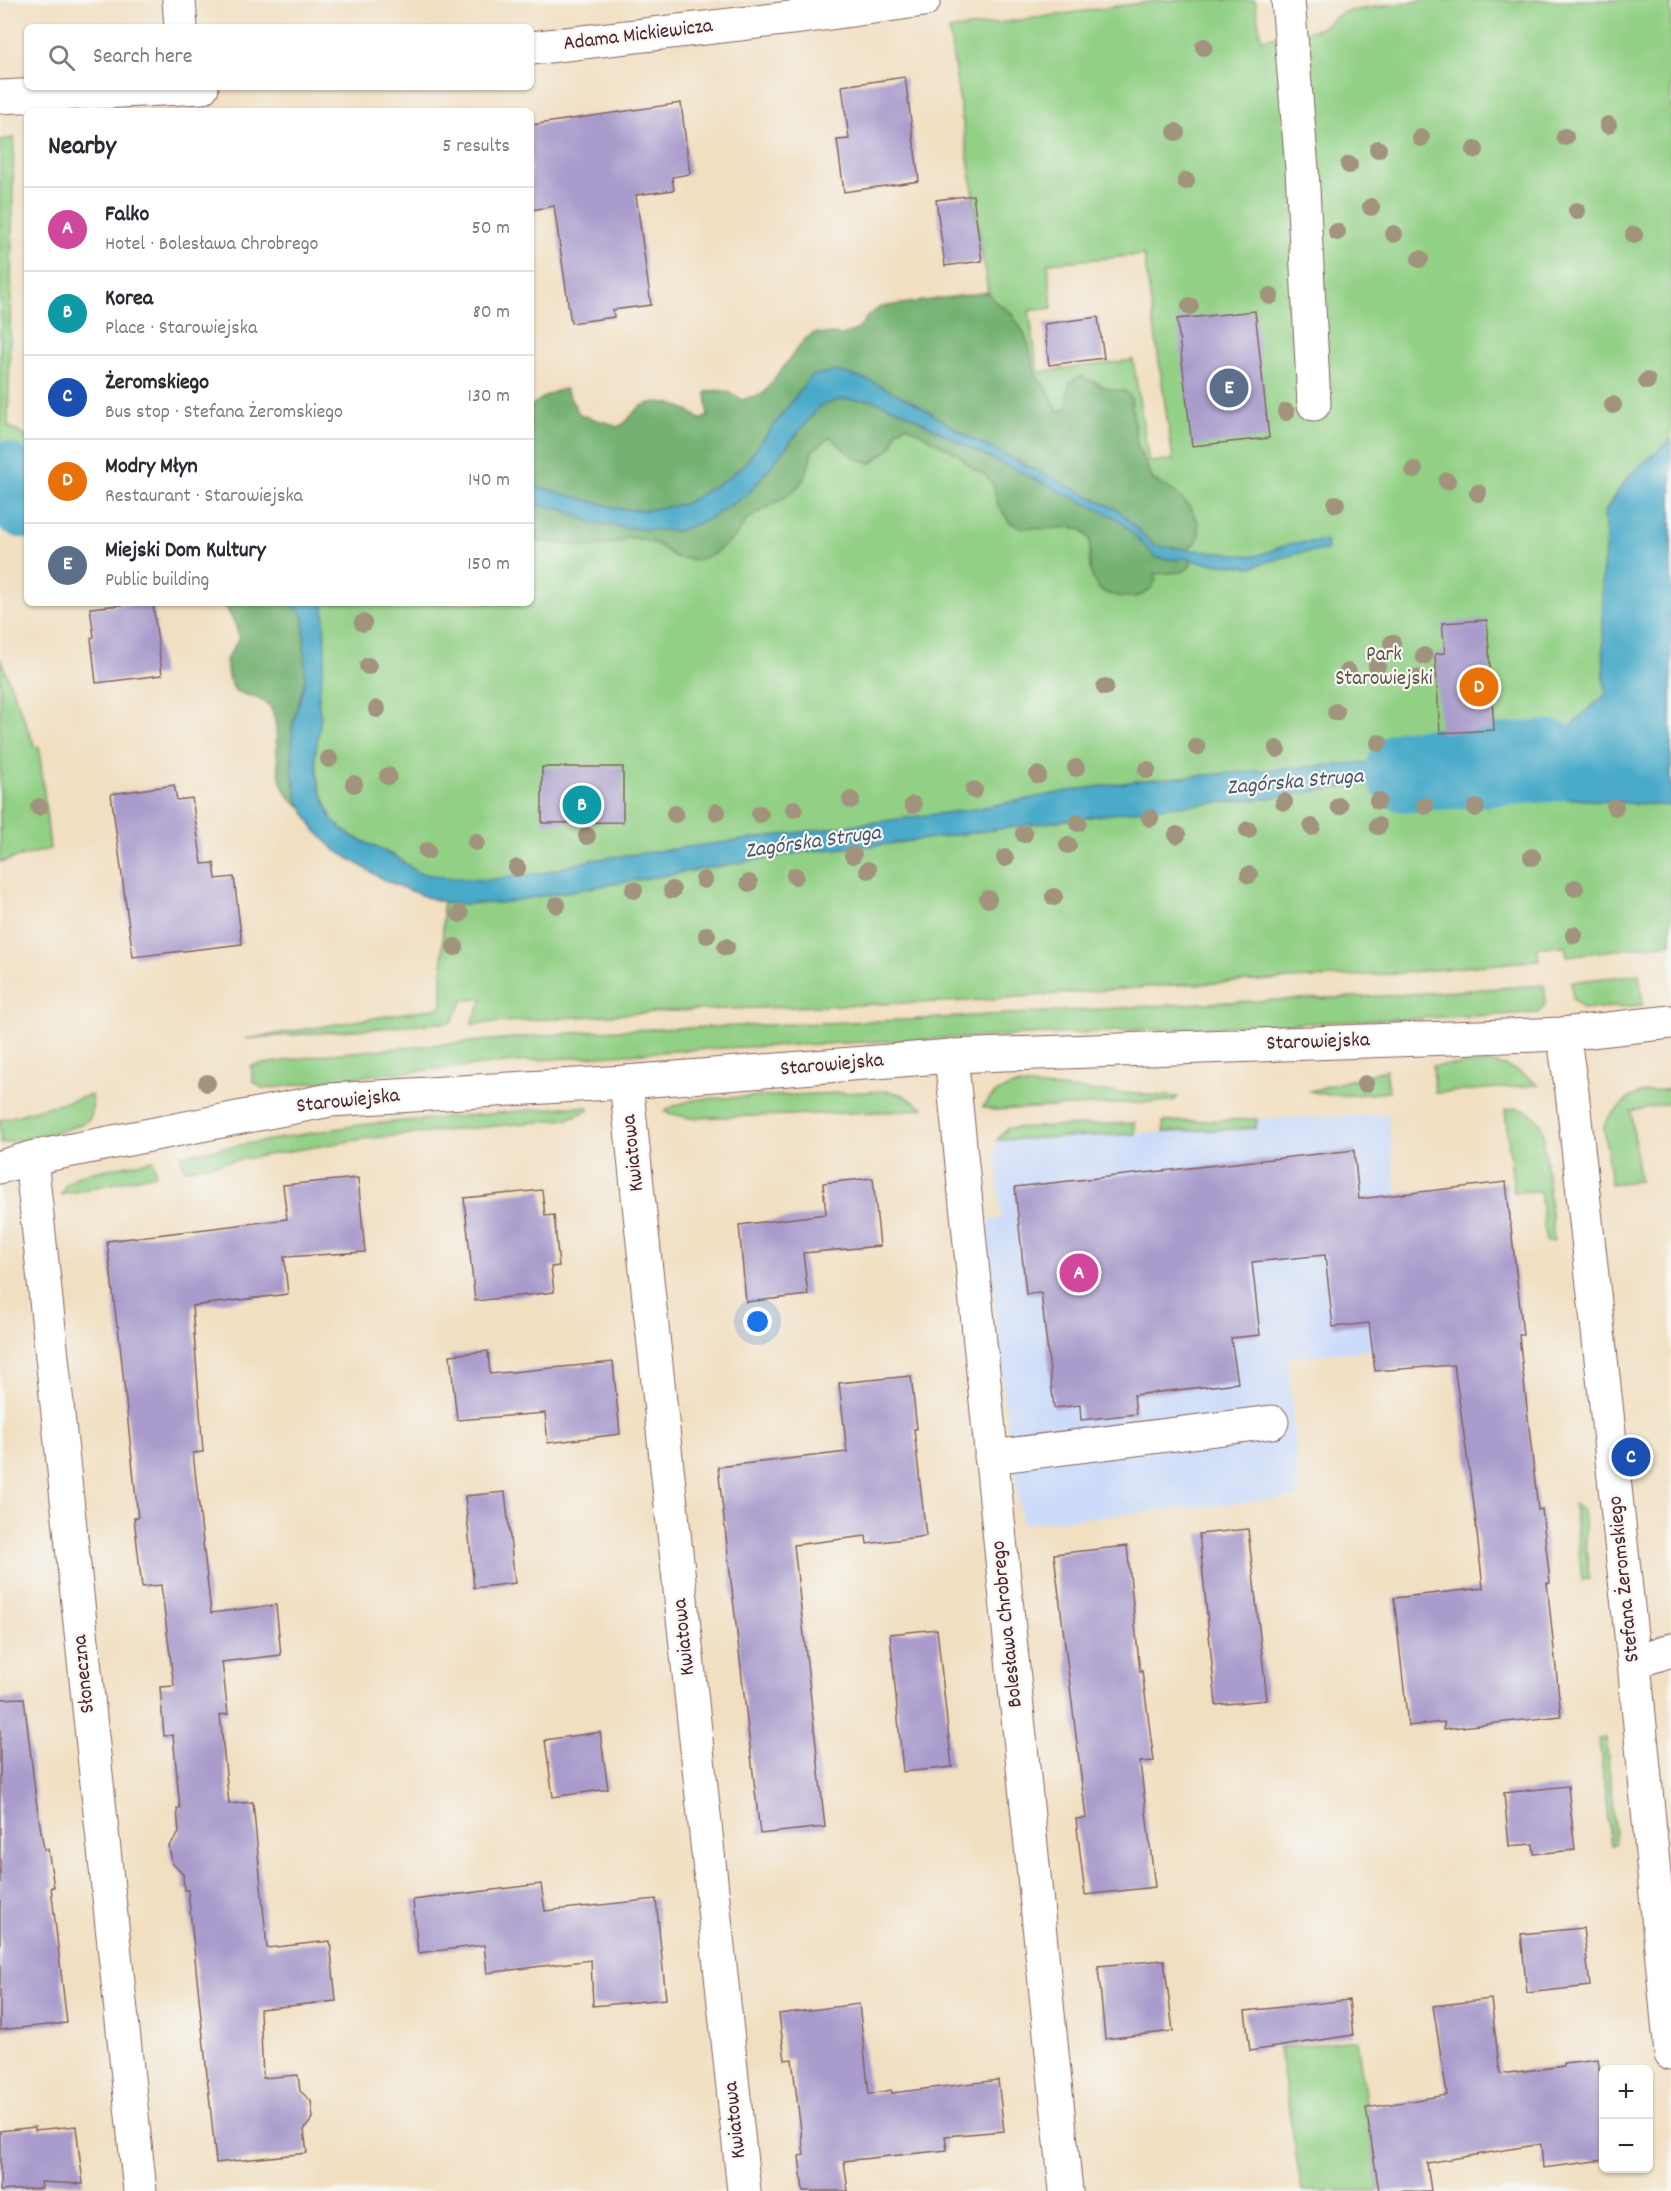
<!DOCTYPE html>
<html lang="en">
<head>
<meta charset="utf-8">
<style>
	body { margin:0; font-family:Dekko,sans-serif; background:#f7f7f7; color:#2b2b33 }
	.controls { position:absolute; right:18px; bottom:18px; display:grid; overflow:hidden; border-radius:9px; box-shadow:0 2px 4px #0004 }
	.controls button { width:54px; height:54px; display:grid; place-items:center; padding:0; border:0; border-bottom:2px solid #e1e1e2; background:#fff; color:#2b2b33; font:30px sans-serif }
	.you { position:absolute; left:758px; top:1322px; width:21px; height:21px; margin:-15px; border:4px solid #fff; border-radius:50%; background:#1a73e8; box-shadow:0 0 0 9px #1a73e833 }
	.badge { display:grid; place-items:center; width:39px; height:39px; border-radius:50%; background:#b45309; color:#fff; font-size:20px; font-weight:700 }
	.pin { position:absolute; translate:-50% -50%; border:3px solid #fff; box-shadow:0 2px 6px #0006 }
	.list { margin:0; padding:0; list-style:none }
	h2 { display:flex; justify-content:space-between; align-items:center; height:78px; margin:0; padding:0 24px; font-size:26px }
	h2 small { font-size:20px; font-weight:400; color:#7c7c81 }
	.list li { display:grid; grid-template-columns:39px 1fr auto; gap:18px; align-items:center; box-sizing:border-box; height:84px; padding:0 24px; border-top:2px solid #e1e1e2 }
	.list b { display:block; font-size:22px; white-space:nowrap }
	.list p { margin:0; font-size:20px; white-space:nowrap; color:#7c7c81 }
	.list em { font-size:20px; font-style:normal; color:#7c7c81 }
	.icon { flex:none; width:33px; height:33px; fill:none; stroke:currentColor; stroke-width:2; stroke-linecap:round; stroke-linejoin:round }
	.map { position:relative; flex:none; width:1671px; height:2191px; overflow:hidden }
	.search { position:absolute; background:#fff; box-shadow:0 2px 4px #0004; left:24px; top:24px; width:510px; height:66px; display:flex; align-items:center; gap:15px; box-sizing:border-box; padding:0 21px; border-radius:9px; color:#7c7c81; font-size:22px }
	.panel { position:absolute; background:#fff; box-shadow:0 2px 4px #0004; left:24px; top:108px; width:510px; height:498px; border-radius:9px }
	.map>svg:first-child { display:block }
	.built { fill:#ccdbf9 }
	.green { fill:#92d085; stroke:#6e7858; stroke-width:1.5; fill-rule:evenodd }
	.forest { fill:#75b272; stroke:#60684e; stroke-width:1.5 }
	.water { fill:#4aaac9; stroke:#4a647a; stroke-width:1.5 }
	.lines { fill:none; stroke-linecap:round; stroke-linejoin:round }
	.river { stroke:#4aaac9; stroke-width:82 }
	.building { fill:#a99bcc }
	.minor-casing { stroke:#846260; stroke-width:35 }
	.major-casing { stroke:#846260; stroke-width:35 }
	.minor { stroke:#fff; stroke-width:33 }
	.major { stroke:#fff; stroke-width:33 }
	.tree { fill:#a1937d }
	.labels { text-anchor:middle; dominant-baseline:central; stroke-width:4.5; stroke-linejoin:round; paint-order:stroke }
	.street-label { font-size:21px; fill:#4a1f2b; stroke:#f6f6f2 }
	.park-label { font-size:21px; fill:#605446; stroke:#f6f6f2 }
	.water-label { font-size:22px; font-style:italic; fill:#4a576a; stroke:#f6f6f2 }
</style>
</head>
<body>
<div class="map">
<svg width="1671" height="2191" viewBox="0 0 1671 2191">
	<rect width="100%" height="100%" fill="#f6f6f2"/>
	<filter id="ink" filterUnits="userSpaceOnUse"><feTurbulence type="fractalNoise" baseFrequency=".0167" numOctaves="2"/><feDisplacementMap in="SourceGraphic" scale="12" xChannelSelector="R" yChannelSelector="G"/><feConvolveMatrix kernelMatrix="1 2 1 2 8 2 1 2 1" color-interpolation-filters="sRGB"/></filter>
	<filter id="wash" filterUnits="userSpaceOnUse"><feTurbulence type="fractalNoise" baseFrequency=".008" numOctaves="4" result="noise"/><feDisplacementMap in="SourceGraphic" scale="24" xChannelSelector="R" yChannelSelector="G"/><feGaussianBlur stdDeviation="1.35" result="paint"/><feColorMatrix in="noise" values="0 0 0 0 0 0 0 0 0 0 0 0 0 0 0 0 0 1.4 0 .05"/><feComposite in="paint" operator="in"/></filter>
	<g filter="url(#wash)">
		<rect width="100%" height="100%" fill="#f1dfc1"/>
		<polygon class="built" points="1388,1115 1414,1347 1288,1357 1299,1497 1022,1524 1006,1414 986,1220 1001,1219 995,1147 997,1140 1256,1128 1257,1119"/>
		<g class="green">
			<path d="M 1162,0 L 1255,0 L 1261,39 L 1319,29 L 1343,12 L 1425,0 L 1671,0 L 1671,943 L 1567,956 L 1565,946 L 1537,947 L 1539,960 L 1390,974 L 1174,985 L 968,1001 L 670,1011 L 471,1024 L 483,999 L 463,1000 L 452,1022 L 245,1039 L 442,1007 L 443,902 L 449,904 L 419,873 L 396,857 L 350,835 L 332,820 L 319,786 L 315,755 L 318,733 L 321,603 L 531,603 L 531,487 L 819,399 L 1159,483 L 1153,480 L 1137,445 L 1133,413 L 1108,389 L 1094,381 L 1067,395 L 1069,404 L 1064,409 L 1058,411 L 1048,391 L 1036,376 L 1028,343 L 1021,328 L 1003,306 L 996,303 L 988,292 L 949,30 ZM 1144,255 L 1173,460 L 1149,462 L 1133,360 L 1038,372 L 1029,311 L 1052,308 L 1048,263 Z"/>
			<polygon points="14,138 8,426 27,437 27,484 0,470 0,140"/>
			<polygon points="0,658 35,747 39,747 50,849 0,862"/>
			<polygon points="1639,974 1643,1005 1584,1009 1573,999 1571,982"/>
			<polygon points="1544,985 1546,1002 1539,1013 702,1049 538,1060 372,1075 264,1089 253,1081 251,1066 329,1054 597,1031 905,1020 1203,1003 1382,996"/>
			<path d="M 1490,1063 C 1509,1065 1523,1073 1538,1085 L 1435,1093 L 1433,1066 Z"/>
			<path d="M 1386,1070 L 1389,1092 C 1363,1094 1335,1099 1310,1091 Z"/>
			<path d="M 1017,1085 L 1178,1097 L 1173,1101 L 993,1110 L 983,1107 C 992,1093 1002,1089 1017,1085 Z"/>
			<polygon points="1671,1089 1671,1103 1631,1111 1639,1181 1611,1184 1604,1127 1609,1117 1629,1098 1643,1092"/>
			<path d="M 888,1091 L 901,1094 L 924,1108 L 909,1111 L 690,1118 L 664,1112 C 675,1104 686,1101 700,1099 Z"/>
			<path d="M 91,1095 C 92,1102 94,1112 90,1118 C 81,1130 17,1140 0,1144 L 0,1120 Z"/>
			<polygon points="566,1107 588,1107 589,1110 567,1119 362,1139 184,1169 181,1155 359,1125"/>
			<path d="M 1516,1108 C 1529,1110 1535,1116 1542,1126 L 1554,1241 L 1546,1242 L 1540,1191 L 1514,1192 L 1505,1110 Z"/>
			<polygon points="1257,1119 1256,1128 1164,1132 1163,1122"/>
			<polygon points="1135,1123 1135,1134 997,1140 1008,1128"/>
			<polygon points="153,1160 156,1174 61,1195 66,1185 79,1175"/>
			<polygon points="1574,1504 1583,1511 1589,1579 1582,1580"/>
			<polygon points="1606,1738 1616,1844 1611,1845 1599,1739"/>
			<polygon points="1357,2040 1379,2191 1302,2191 1279,2048"/>
		</g>
		<g class="forest">
			<path d="M 988,292 L 996,303 L 1003,306 L 1011,313 L 1021,328 L 1028,343 L 1036,376 L 1048,391 L 1058,411 L 1064,409 L 1069,405 L 1067,395 L 1069,383 L 1081,376 L 1108,389 L 1125,391 L 1131,398 L 1137,445 L 1153,480 L 1174,491 L 1189,506 L 1198,522 L 1199,536 L 1196,543 L 1189,547 L 1191,565 L 1183,572 L 1155,574 L 1156,580 C 1153,586 1150,591 1144,594 C 1131,600 1104,597 1096,585 C 1087,571 1090,555 1090,539 L 1082,530 L 1072,527 L 1045,529 L 1021,527 L 1010,523 L 998,505 L 994,488 L 987,476 L 972,468 L 959,455 L 906,425 L 896,431 L 893,446 L 872,463 C 850,459 846,450 830,437 L 812,451 L 808,469 L 802,482 L 790,494 L 748,519 L 735,537 L 712,555 L 696,560 L 675,557 L 657,544 L 635,538 L 627,538 L 620,542 L 594,547 L 539,541 L 533,535 L 531,518 L 531,406 C 541,399 552,391 565,389 L 580,415 L 608,423 L 616,427 C 628,425 630,414 640,407 C 660,396 686,406 701,420 L 708,416 L 706,392 C 720,389 731,390 742,400 L 764,393 L 804,340 L 814,333 L 843,335 L 859,329 L 866,318 L 880,307 Z"/>
			<path d="M 224,603 L 291,603 L 304,616 L 305,681 L 292,726 L 298,800 L 301,806 C 262,787 288,719 266,703 C 258,697 245,695 235,691 L 228,677 L 226,660 L 239,639 L 236,626 Z"/>
		</g>
		<g class="water">
			<polygon points="836,371 871,381 915,403 972,439 1118,510 1155,546 1256,556 1292,543 1326,541 1327,550 1299,553 1251,567 1199,562 1183,558 1177,560 1157,558 1118,519 965,446 904,412 872,400 842,399 820,406 749,493 708,520 677,531 628,528 593,523 563,510 531,503 531,485 621,509 645,510 684,504 725,480 743,466 811,376"/>
			<path d="M 1671,439 L 1671,806 L 1561,798 L 1560,784 L 1538,785 L 1537,773 L 1549,771 L 1548,768 L 1537,769 L 1536,756 L 1555,754 L 1554,740 L 1567,736 C 1573,717 1593,708 1606,694 L 1604,679 L 1602,578 L 1606,541 L 1604,513 L 1617,492 L 1631,474 Z"/>
			<polygon points="0,470 27,484 17,504 0,494"/>
			<polygon points="291,603 321,603 324,606 325,656 318,700 321,718 315,755 319,786 332,820 350,835 396,857 419,873 453,878 487,880 543,873 590,860 974,809 1074,790 1143,780 1423,758 1438,752 1519,745 1520,757 1497,759 1498,761 1520,760 1522,788 1449,790 1429,782 1414,779 1365,784 1263,799 1156,808 889,844 803,852 501,903 450,904 426,897 384,880 335,850 314,829 298,800 292,771 292,726 305,681 304,616"/>
		</g>
		<g class="lines">
			<g class="river">
				<polyline points="0,482 27,498"/>
				<polyline points="1407,771 1550,761"/>
			</g>
		</g>
		<g id="blocks">
			<g class="building">
				<polygon points="905,77 919,181 844,192 837,140 849,139 842,86"/>
				<polygon points="681,103 690,174 672,177 674,190 636,195 651,305 613,310 614,317 571,323 554,206 531,210 531,125"/>
				<polygon points="973,195 982,261 945,266 936,200"/>
				<polygon points="1255,311 1269,438 1192,446 1177,319"/>
				<polygon points="1098,317 1104,358 1049,365 1044,324"/>
				<polygon points="142,603 153,603 162,675 96,683 91,638 94,637 90,608"/>
				<polygon points="1487,620 1494,730 1440,733 1435,654 1445,653 1442,623"/>
				<polygon points="542,767 623,767 623,822 542,823"/>
				<polygon points="174,785 177,800 192,798 202,864 214,863 216,879 234,877 242,944 133,957 111,794"/>
				<polygon points="1354,1150 1359,1199 1506,1182 1523,1335 1519,1335 1538,1510 1542,1509 1550,1583 1547,1583 1561,1716 1444,1729 1444,1722 1408,1726 1394,1598 1483,1588 1473,1497 1454,1365 1375,1371 1369,1323 1333,1327 1325,1255 1252,1262 1260,1335 1231,1338 1238,1383 1134,1395 1136,1414 1081,1420 1080,1405 1054,1408 1041,1293 1026,1294 1015,1187"/>
				<polygon points="358,1178 365,1252 284,1257 288,1294 192,1306 203,1452 193,1453 211,1613 276,1605 281,1655 222,1662 228,1714 220,1715 229,1804 253,1802 267,1948 330,1941 336,2001 260,2009 263,2078 298,2075 300,2091 311,2101 313,2118 304,2130 307,2153 216,2163 188,1890 184,1890 183,1874 172,1863 169,1846 179,1833 177,1809 180,1809 173,1735 164,1736 160,1687 174,1686 161,1585 142,1587 134,1518 138,1518 118,1326 117,1326 107,1241 287,1219 283,1185"/>
				<polygon points="873,1178 880,1246 803,1253 808,1295 746,1302 739,1225 826,1214 823,1183"/>
				<polygon points="542,1190 545,1216 554,1215 559,1266 551,1267 554,1292 475,1301 464,1198"/>
				<polygon points="488,1351 490,1374 613,1362 620,1434 548,1443 545,1413 457,1420 450,1355"/>
				<polygon points="911,1376 917,1429 914,1429 926,1536 867,1544 866,1536 794,1545 825,1827 760,1834 718,1467 847,1452 839,1383"/>
				<polygon points="505,1492 515,1583 474,1588 465,1496"/>
				<polygon points="1248,1529 1267,1700 1216,1705 1199,1534"/>
				<polygon points="1127,1546 1140,1672 1142,1671 1154,1761 1140,1762 1155,1887 1085,1895 1076,1819 1086,1818 1054,1554"/>
				<polygon points="937,1629 952,1767 903,1772 890,1634"/>
				<polygon points="24,1698 36,1800 44,1849 48,1849 54,1887 51,1887 67,2023 0,2030 0,1699"/>
				<polygon points="600,1732 608,1789 553,1797 545,1740"/>
				<polygon points="1568,1786 1575,1850 1534,1854 1533,1844 1509,1846 1504,1793"/>
				<polygon points="541,1884 545,1911 656,1899 666,1999 593,2006 591,1960 487,1973 484,1945 418,1953 413,1900"/>
				<polygon points="1583,1928 1590,1986 1527,1993 1521,1934"/>
				<polygon points="1164,1960 1173,2031 1105,2039 1098,1966"/>
				<polygon points="1491,1999 1500,2074 1564,2066 1564,2063 1598,2059 1604,2110 1604,2160 1543,2168 1541,2144 1427,2163 1431,2191 1379,2191 1366,2108 1447,2095 1433,2006"/>
				<polygon points="1349,2000 1353,2035 1250,2051 1245,2011"/>
				<polygon points="859,2004 869,2094 891,2090 892,2093 998,2080 1004,2131 945,2136 947,2150 844,2161 848,2191 803,2191 799,2156 804,2155 792,2059 785,2060 779,2014"/>
				<polygon points="76,2126 83,2184 41,2182 42,2188 0,2191 0,2131 35,2127 35,2130"/>
			</g>
		</g>
	</g>
	<g filter="url(#ink)">
		<use href="#blocks" fill-opacity="0" stroke="#846260" stroke-width="1.5"/>
		<g class="lines">
			<g class="minor-casing">
				<g id="minor">
					<polyline points="179,0 181,27"/>
					<polyline points="1288,0 1302,169 1314,404"/>
					<polyline points="531,48 800,17 924,0"/>
					<polyline points="0,97 202,87"/>
					<polyline points="1563,1034 1572,1092 1634,1662 1671,2054"/>
					<polyline points="951,1056 1066,2191"/>
					<polyline points="626,1082 744,2191"/>
					<polyline points="31,1158 140,2191"/>
					<polyline points="991,1457 1272,1422"/>
					<polyline points="1634,1662 1671,1650"/>
				</g>
			</g>
			<g class="major-casing">
				<polyline id="major" points="0,1167 31,1158 330,1100 626,1082 951,1056 1563,1034 1671,1022"/>
			</g>
			<use href="#minor" class="minor"/>
			<use href="#major" class="major"/>
		</g>
		<g class="tree">
			<circle cx="1204" cy="47" r="9"/>
			<circle cx="1608" cy="125" r="9"/>
			<circle cx="1176" cy="132" r="9"/>
			<circle cx="1565" cy="137" r="9"/>
			<circle cx="1421" cy="138" r="9"/>
			<circle cx="1378" cy="149" r="9"/>
			<circle cx="1475" cy="150" r="9"/>
			<circle cx="1349" cy="165" r="9"/>
			<circle cx="1186" cy="181" r="9"/>
			<circle cx="1371" cy="207" r="9"/>
			<circle cx="1577" cy="211" r="9"/>
			<circle cx="1337" cy="232" r="9"/>
			<circle cx="1394" cy="234" r="9"/>
			<circle cx="1634" cy="235" r="9"/>
			<circle cx="1420" cy="259" r="9"/>
			<circle cx="1270" cy="296" r="9"/>
			<circle cx="1190" cy="306" r="9"/>
			<circle cx="1647" cy="381" r="9"/>
			<circle cx="1613" cy="405" r="9"/>
			<circle cx="1286" cy="412" r="9"/>
			<circle cx="1414" cy="470" r="9"/>
			<circle cx="1447" cy="481" r="9"/>
			<circle cx="1478" cy="493" r="9"/>
			<circle cx="1336" cy="504" r="9"/>
			<circle cx="363" cy="623" r="9"/>
			<circle cx="1392" cy="643" r="9"/>
			<circle cx="1424" cy="656" r="9"/>
			<circle cx="368" cy="666" r="9"/>
			<circle cx="1377" cy="666" r="9"/>
			<circle cx="1348" cy="672" r="9"/>
			<circle cx="1416" cy="678" r="9"/>
			<circle cx="1105" cy="687" r="9"/>
			<circle cx="377" cy="709" r="9"/>
			<circle cx="1336" cy="712" r="9"/>
			<circle cx="1379" cy="743" r="9"/>
			<circle cx="1197" cy="747" r="9"/>
			<circle cx="1277" cy="749" r="9"/>
			<circle cx="329" cy="759" r="9"/>
			<circle cx="1076" cy="768" r="9"/>
			<circle cx="1147" cy="770" r="9"/>
			<circle cx="1038" cy="775" r="9"/>
			<circle cx="388" cy="776" r="9"/>
			<circle cx="354" cy="784" r="9"/>
			<circle cx="974" cy="790" r="9"/>
			<circle cx="851" cy="800" r="9"/>
			<circle cx="1378" cy="801" r="9"/>
			<circle cx="1284" cy="802" r="9"/>
			<circle cx="913" cy="805" r="9"/>
			<circle cx="1339" cy="806" r="9"/>
			<circle cx="1425" cy="806" r="9"/>
			<circle cx="39" cy="807" r="9"/>
			<circle cx="1615" cy="807" r="9"/>
			<circle cx="1476" cy="808" r="9"/>
			<circle cx="794" cy="809" r="9"/>
			<circle cx="717" cy="812" r="9"/>
			<circle cx="675" cy="814" r="9"/>
			<circle cx="760" cy="814" r="9"/>
			<circle cx="1150" cy="818" r="9"/>
			<circle cx="1078" cy="823" r="9"/>
			<circle cx="1378" cy="826" r="9"/>
			<circle cx="1312" cy="827" r="9"/>
			<circle cx="1248" cy="830" r="9"/>
			<circle cx="1024" cy="834" r="9"/>
			<circle cx="1177" cy="835" r="9"/>
			<circle cx="587" cy="836" r="9"/>
			<circle cx="476" cy="842" r="9"/>
			<circle cx="1068" cy="845" r="9"/>
			<circle cx="427" cy="851" r="9"/>
			<circle cx="853" cy="855" r="9"/>
			<circle cx="1532" cy="857" r="9"/>
			<circle cx="1005" cy="858" r="9"/>
			<circle cx="517" cy="868" r="9"/>
			<circle cx="868" cy="870" r="9"/>
			<circle cx="1249" cy="875" r="9"/>
			<circle cx="795" cy="876" r="9"/>
			<circle cx="704" cy="880" r="9"/>
			<circle cx="749" cy="883" r="9"/>
			<circle cx="1575" cy="888" r="9"/>
			<circle cx="634" cy="890" r="9"/>
			<circle cx="672" cy="890" r="9"/>
			<circle cx="1054" cy="897" r="9"/>
			<circle cx="988" cy="899" r="9"/>
			<circle cx="557" cy="905" r="9"/>
			<circle cx="460" cy="914" r="9"/>
			<circle cx="707" cy="935" r="9"/>
			<circle cx="1574" cy="935" r="9"/>
			<circle cx="455" cy="947" r="9"/>
			<circle cx="726" cy="947" r="9"/>
			<circle cx="207" cy="1083" r="9"/>
			<circle cx="1365" cy="1084" r="9"/>
		</g>
	</g>
	<g class="labels">
		<g class="street-label">
			<text transform="translate(638 36) rotate(-7)">Adama Mickiewicza</text>
			<text transform="translate(1318 1043) rotate(-2)">Starowiejska</text>
			<text transform="translate(832 1066) rotate(-5)">Starowiejska</text>
			<text transform="translate(348 1102) rotate(-6)">Starowiejska</text>
			<text transform="translate(634 1153) rotate(-96)">Kwiatowa</text>
			<text transform="translate(1625 1579) rotate(-96)">Stefana Żeromskiego</text>
			<text transform="translate(1008 1624) rotate(-96)">Bolesława Chrobrego</text>
			<text transform="translate(685 1637) rotate(-96)">Kwiatowa</text>
			<text transform="translate(85 1674) rotate(-96)">Słoneczna</text>
			<text transform="translate(736 2120) rotate(-96)">Kwiatowa</text>
		</g>
		<g class="park-label">
			<text x="1384" y="656">Park<tspan x="1384" dy="24">Starowiejski</tspan></text>
		</g>
		<g class="water-label">
			<text transform="translate(1295 783) rotate(-5)">Zagórska Struga</text>
			<text transform="translate(813 843) rotate(-8)">Zagórska Struga</text>
		</g>
	</g>
</svg>
<div class="controls">
<button>+</button>
<button>−</button>
</div>
<div class="you"></div>
<div class="pin badge" style="left:1079px;top:1273px;background:#d1479c">A</div>
<div class="pin badge" style="left:582px;top:805px;background:#0f9aa8">B</div>
<div class="pin badge" style="left:1631px;top:1457px;background:#1a4fb4">C</div>
<div class="pin badge" style="left:1479px;top:687px;background:#e8710a">D</div>
<div class="pin badge" style="left:1229px;top:388px;background:#5c6f8a">E</div>
<div class="search"><svg class="icon" aria-label="search" viewBox="0 0 24 24"><circle cx="10" cy="10" r="6"/><path d="M15 15l6 6"/></svg>Search here</div>
<section class="panel">
<h2>Nearby<small>5 results</small></h2>
<ul class="list">
<li><span class="badge" style="background:#d1479c">A</span><div><b>Falko</b><p>Hotel · Bolesława Chrobrego</p></div><em>50 m</em></li>
<li><span class="badge" style="background:#0f9aa8">B</span><div><b>Korea</b><p>Place · Starowiejska</p></div><em>80 m</em></li>
<li><span class="badge" style="background:#1a4fb4">C</span><div><b>Żeromskiego</b><p>Bus stop · Stefana Żeromskiego</p></div><em>130 m</em></li>
<li><span class="badge" style="background:#e8710a">D</span><div><b>Modry Młyn</b><p>Restaurant · Starowiejska</p></div><em>140 m</em></li>
<li><span class="badge" style="background:#5c6f8a">E</span><div><b>Miejski Dom Kultury</b><p>Public building</p></div><em>150 m</em></li>
</ul>
</section>
</div>
</body>
</html>
